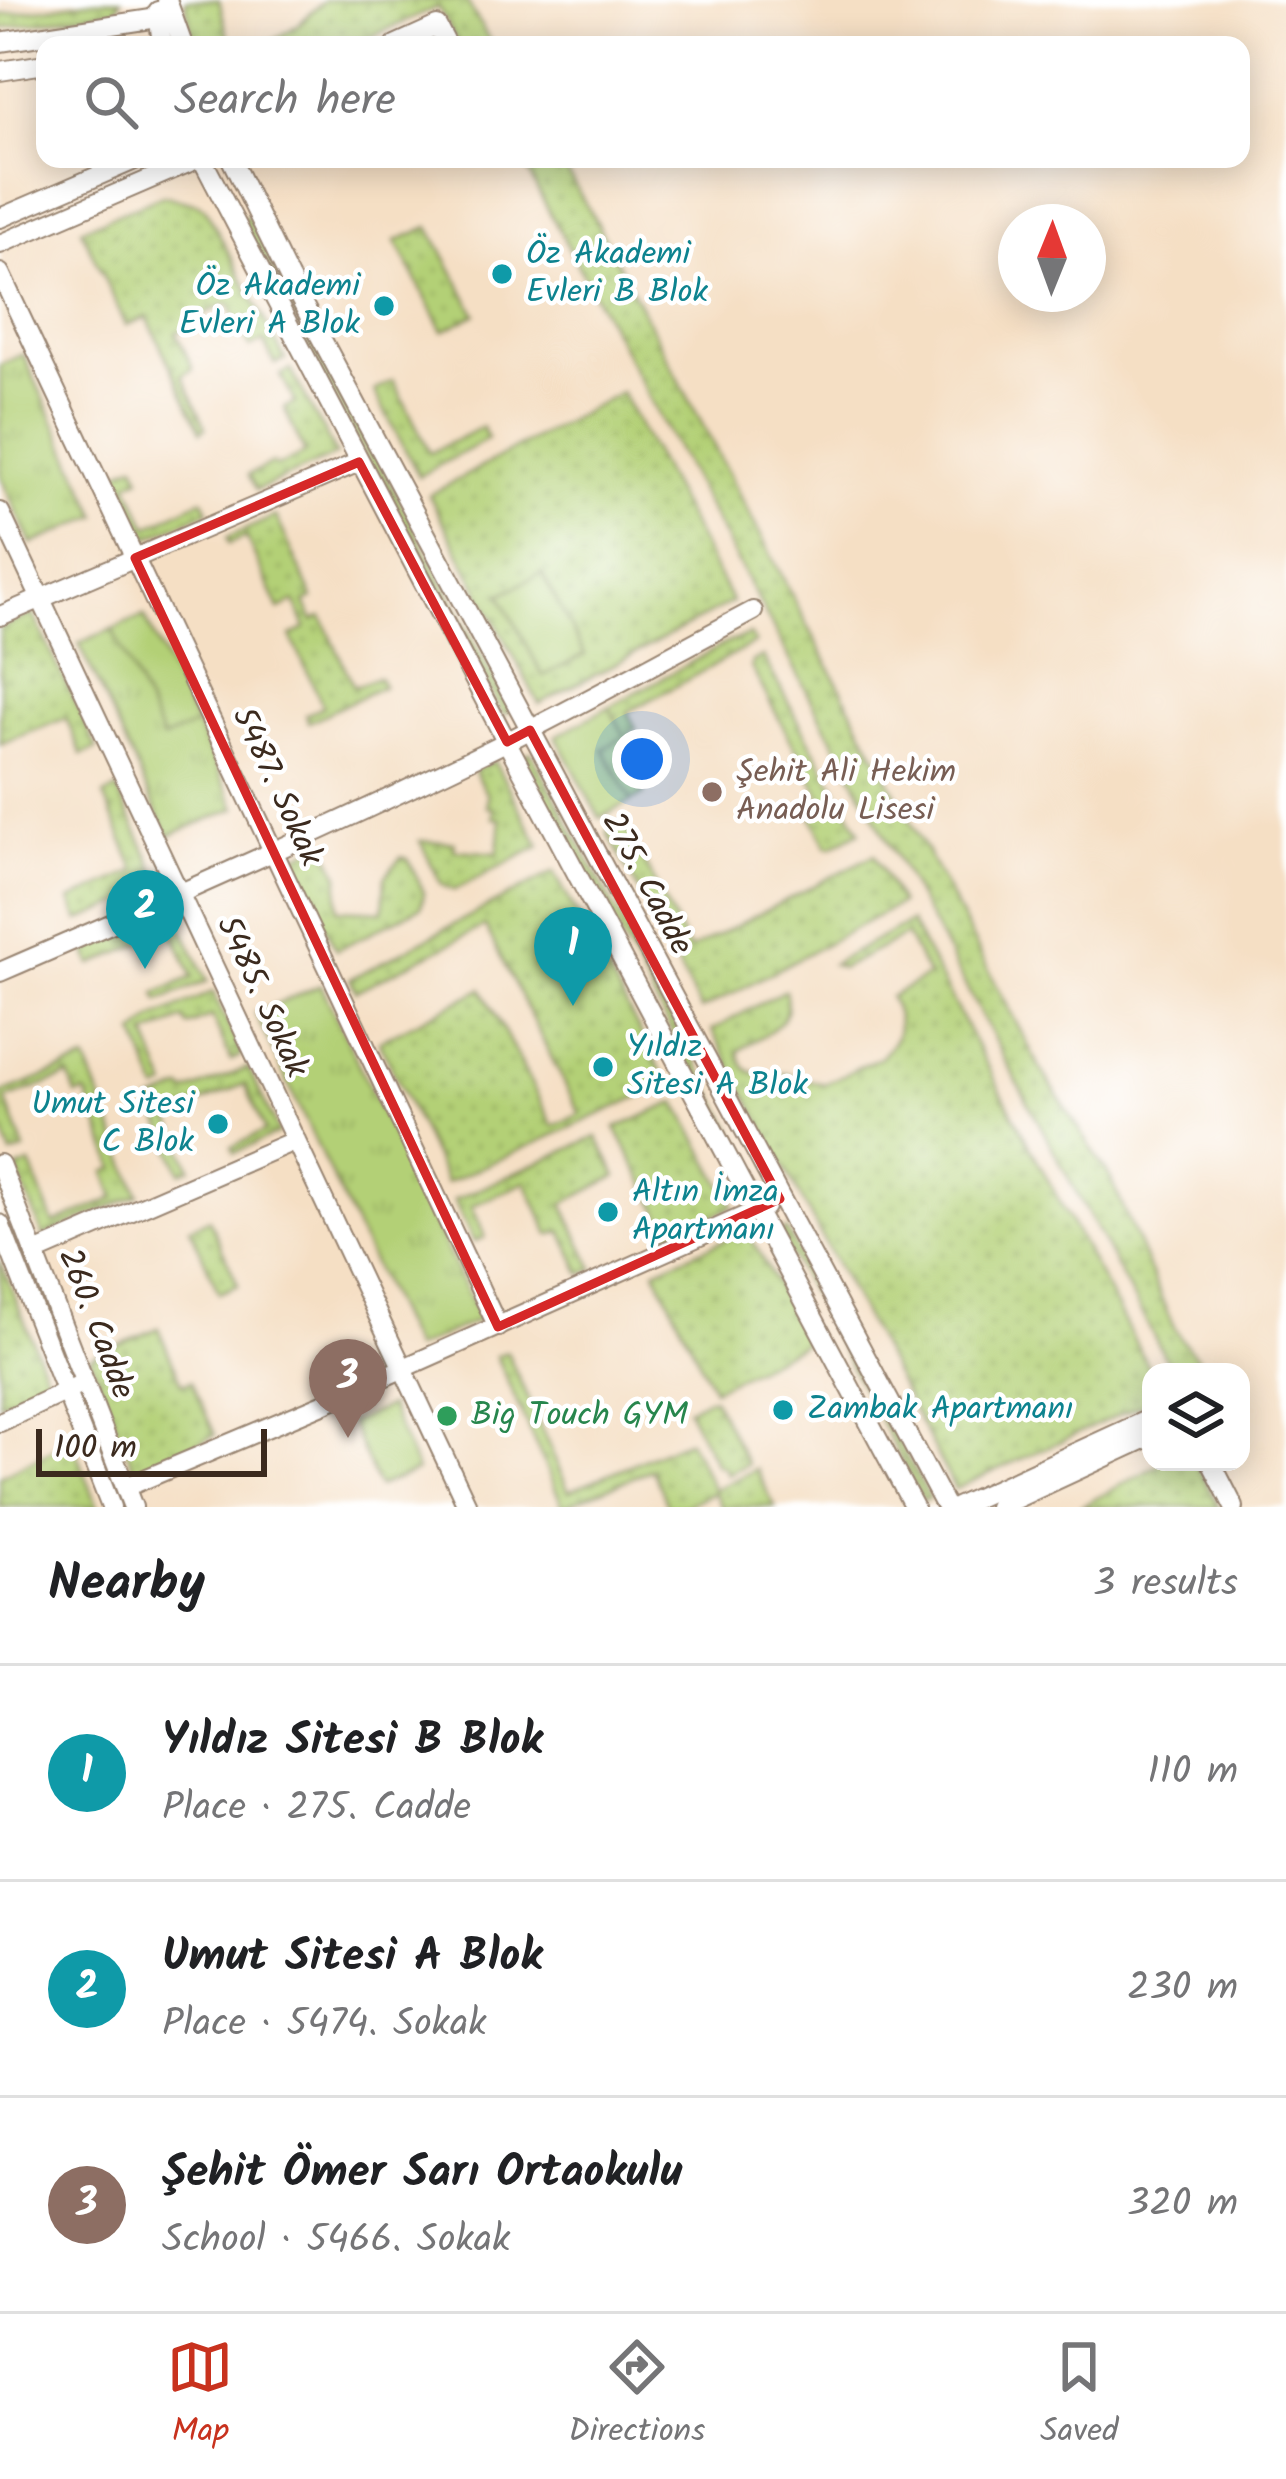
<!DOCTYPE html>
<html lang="en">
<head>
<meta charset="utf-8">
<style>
	body { margin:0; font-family:Kalam,sans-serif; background:#f2f2f2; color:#202124 }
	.controls { position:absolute; right:36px; bottom:36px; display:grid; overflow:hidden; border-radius:24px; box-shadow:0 6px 30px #0003 }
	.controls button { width:108px; height:108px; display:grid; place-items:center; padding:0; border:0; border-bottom:3px solid #e0e0e0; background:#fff; color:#202124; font:60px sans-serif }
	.compass { position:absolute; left:998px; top:204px; width:108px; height:108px; border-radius:50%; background:#fff; box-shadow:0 6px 30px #0003; rotate:1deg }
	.scale { position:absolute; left:36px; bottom:30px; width:231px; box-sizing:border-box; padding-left:12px; border:6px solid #3b2a1e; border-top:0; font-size:33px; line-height:42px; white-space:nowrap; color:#3b2a1e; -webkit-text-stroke:9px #fff; paint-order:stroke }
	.you { position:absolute; left:642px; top:759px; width:42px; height:42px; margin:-30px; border:9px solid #fff; border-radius:50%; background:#1a73e8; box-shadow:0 0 0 18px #1a73e833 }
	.badge { display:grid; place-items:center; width:78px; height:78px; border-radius:50%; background:#c8321e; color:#fff; font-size:39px; font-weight:700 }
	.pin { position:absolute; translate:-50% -99px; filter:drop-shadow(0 3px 6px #0008) }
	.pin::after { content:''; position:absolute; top:63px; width:42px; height:36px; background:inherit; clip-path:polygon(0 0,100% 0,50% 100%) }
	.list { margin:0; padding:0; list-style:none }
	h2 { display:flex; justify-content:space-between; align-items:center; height:156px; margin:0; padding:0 48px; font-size:51px }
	h2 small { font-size:39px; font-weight:400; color:#757577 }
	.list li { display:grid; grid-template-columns:78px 1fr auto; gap:36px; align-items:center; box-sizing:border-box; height:216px; padding:0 48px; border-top:3px solid #e0e0e0 }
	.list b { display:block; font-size:45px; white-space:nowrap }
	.list p { margin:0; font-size:39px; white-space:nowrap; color:#757577 }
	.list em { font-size:39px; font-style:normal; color:#757577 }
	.icon { flex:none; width:66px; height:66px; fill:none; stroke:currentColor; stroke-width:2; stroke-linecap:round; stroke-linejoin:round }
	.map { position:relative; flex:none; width:1286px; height:1507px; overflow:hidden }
	.search { position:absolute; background:#fff; box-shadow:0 6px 30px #0003; left:36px; right:36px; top:36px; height:132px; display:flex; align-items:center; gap:30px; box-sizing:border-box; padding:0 42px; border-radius:24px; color:#757577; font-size:45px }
	.sheet { height:804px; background:#fff }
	nav { display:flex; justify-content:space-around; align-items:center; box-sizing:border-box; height:168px; border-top:3px solid #e0e0e0; background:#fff; font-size:33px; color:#757577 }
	nav a { display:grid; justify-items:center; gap:6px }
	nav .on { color:#c8321e }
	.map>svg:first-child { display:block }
	.grass { fill:url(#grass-dots); stroke:#777d4a; stroke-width:3 }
	.park { fill:url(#park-tufts); stroke:#777d4a; stroke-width:3 }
	.pitch { fill:#b3d076; stroke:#777d4a; stroke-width:3 }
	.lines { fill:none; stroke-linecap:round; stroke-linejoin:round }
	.minor-casing { stroke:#988471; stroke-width:22 }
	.minor { stroke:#fff; stroke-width:18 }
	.marked { fill:none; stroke:#d62828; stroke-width:9; stroke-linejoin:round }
	.culture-dot { fill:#0f9aa8; stroke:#fff; stroke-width:4.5 }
	.education-dot { fill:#8d6e63; stroke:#fff; stroke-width:4.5 }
	.leisure-dot { fill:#2e9e5b; stroke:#fff; stroke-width:4.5 }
	.labels { text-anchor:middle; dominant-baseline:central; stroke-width:9; stroke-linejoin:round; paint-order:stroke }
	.culture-label { font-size:33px; fill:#0d838f; stroke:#fff; text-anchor:start }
	.education-label { font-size:33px; fill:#785e54; stroke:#fff; text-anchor:start }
	.street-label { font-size:33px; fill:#3b2a1e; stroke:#fff }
	.leisure-label { font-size:33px; fill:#27864d; stroke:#fff; text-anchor:start }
</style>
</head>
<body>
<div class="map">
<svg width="1286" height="1507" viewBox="0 0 1286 1507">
	<defs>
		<pattern id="grass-dots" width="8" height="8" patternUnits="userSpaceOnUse" patternTransform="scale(3)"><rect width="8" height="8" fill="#b3d076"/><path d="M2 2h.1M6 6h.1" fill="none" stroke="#9bb366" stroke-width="1.8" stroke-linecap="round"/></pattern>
		<pattern id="park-tufts" width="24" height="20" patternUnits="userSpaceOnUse" patternTransform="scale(3)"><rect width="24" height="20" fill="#b3d076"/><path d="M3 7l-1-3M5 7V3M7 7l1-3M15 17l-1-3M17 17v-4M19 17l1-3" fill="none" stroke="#9bb366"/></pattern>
	</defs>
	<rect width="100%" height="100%" fill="#fff"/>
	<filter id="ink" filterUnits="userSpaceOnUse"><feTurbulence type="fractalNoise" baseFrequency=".00833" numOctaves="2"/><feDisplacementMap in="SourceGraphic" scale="24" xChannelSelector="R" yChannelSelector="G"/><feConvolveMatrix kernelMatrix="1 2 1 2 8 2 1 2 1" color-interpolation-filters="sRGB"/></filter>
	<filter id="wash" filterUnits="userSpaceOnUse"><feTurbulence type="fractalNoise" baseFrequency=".004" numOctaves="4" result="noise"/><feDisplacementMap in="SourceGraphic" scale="48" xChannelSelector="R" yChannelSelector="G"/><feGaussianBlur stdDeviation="2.7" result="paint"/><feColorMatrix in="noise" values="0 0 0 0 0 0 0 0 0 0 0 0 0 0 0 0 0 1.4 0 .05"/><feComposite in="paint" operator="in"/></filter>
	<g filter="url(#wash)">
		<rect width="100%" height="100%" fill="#f5dfc4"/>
		<g class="grass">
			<polygon points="95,0 121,0 116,9 0,29 0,15"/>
			<polygon points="185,0 219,0 230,45 195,45"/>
			<polygon points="324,0 466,0 492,45 459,45 438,7 352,45 266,45 298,25"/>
			<polygon points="521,159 559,159 594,218 1039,1066 1111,1179 1173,1326 1181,1339 1210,1372 1173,1372"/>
			<polygon points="163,195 198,204 205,208 285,359 275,364 263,341 250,347 228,303 203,315 204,319 176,333 193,369 182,375 206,428 201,431 147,317 126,325 81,229"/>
			<polygon points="248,216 511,711 503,715 241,219"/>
			<polygon points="429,227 476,314 443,331 396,241"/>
			<polygon points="291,370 336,455 256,490 248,475 273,463 276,467 305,453 284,408 295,403 281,375"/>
			<polygon points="393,380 430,453 482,427 488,439 419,476 374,391"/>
			<polygon points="621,392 732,602 539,704 429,495"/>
			<polygon points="135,464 141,477 128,483 148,527 203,499 208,511 141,541 110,476"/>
			<polygon points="276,516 313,598 305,602 313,621 322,617 354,687 378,677 383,686 309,722 306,715 323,706 291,636 306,628 295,602 279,609 246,537 229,544 227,538"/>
			<polygon points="33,614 97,749 82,755 66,718 0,744 0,628"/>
			<polygon points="750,635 755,643 628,712 636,729 629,733 638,750 625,757 644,794 632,801 603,749 625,736 609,707 727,643"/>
			<polygon points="763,657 860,831 831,847 827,846 812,817 824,810 825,803 751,667 752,662"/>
			<polygon points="531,752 765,1190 758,1193 523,755"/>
			<polygon points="494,761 540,846 454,890 442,885 420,841 454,842 454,850 498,853 501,819 493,818 493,808 487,807 487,795 474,771"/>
			<polygon points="117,790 163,886 79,921 71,900 136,871 104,796"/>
			<polygon points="623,822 689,950 874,855 900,904 701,1010 607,831"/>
			<polygon points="324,843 339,875 338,909 383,911 385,877 401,857 408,859 424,893 421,907 336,950 293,858"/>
			<polygon points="554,872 668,1084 446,1183 379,1041 482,989 553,1126 580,1114 485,926 356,991 350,979"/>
			<polygon points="174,911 208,981 159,1001 156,993 193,977 172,930 92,965 85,949"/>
			<path d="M 910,922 L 1151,1372 L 1151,1400 L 955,1489 L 712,1030 L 785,990 C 795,1031 761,1031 738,1052 C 747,1083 762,1071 785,1074 C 798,1076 811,1081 824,1084 L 880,1057 C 902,1037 902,1023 890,997 L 928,976 L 906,935 L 842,968 L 832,964 Z"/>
			<polygon points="213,992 242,1055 231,1060 212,1016 188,1026 184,1019 147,1035 167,1087 158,1091 136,1034 153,1019"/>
			<polygon points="86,1061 139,1195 43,1236 17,1169 30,1164 54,1224 115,1198 106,1172 115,1168 86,1093 76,1095 69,1076 6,1099 25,1150 12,1155 0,1125 0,1094"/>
			<polygon points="248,1068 279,1133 234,1153 232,1147 265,1131 245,1084 169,1116 191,1168 181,1172 152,1102 183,1089 186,1093"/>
			<polygon points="677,1102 734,1206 671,1234 616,1128"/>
			<polygon points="597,1137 617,1176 563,1204 594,1269 582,1274 562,1231 550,1235 526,1182 472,1206 485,1237 474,1242 454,1200"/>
			<polygon points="209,1219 238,1285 219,1293 190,1227"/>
			<polygon points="747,1230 806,1342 713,1389 655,1270"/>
			<polygon points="786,1230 929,1498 923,1501 779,1234"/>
			<polygon points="0,1260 48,1380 0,1403"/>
			<polygon points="158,1328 182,1384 191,1381 215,1435 135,1471 90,1357"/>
			<polygon points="507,1352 569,1491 688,1440 714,1490 756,1469 775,1507 722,1507 714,1492 682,1507 668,1507 652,1469 563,1506 496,1356"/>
			<polygon points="709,1398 713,1398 747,1464 727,1474 723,1466 716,1465 687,1409"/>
			<polygon points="72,1440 98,1507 0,1507 0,1476"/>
			<polygon points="1164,1462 1195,1462 1219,1507 1080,1507"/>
		</g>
		<g class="park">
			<polygon points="23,354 98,516 32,544 0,476 0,365"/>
			<polygon points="144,616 236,808 168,836 79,643"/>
			<polygon points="321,985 480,1319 413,1349 255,1013"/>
		</g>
		<g class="pitch">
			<polygon points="542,573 585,655 543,676 500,595"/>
			<polygon points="144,616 196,725 163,739 112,629"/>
			<polygon points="609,707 625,736 603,749 632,801 600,818 556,736"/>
			<polygon points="389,1406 417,1471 378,1487 350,1423"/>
		</g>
	</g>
	<g filter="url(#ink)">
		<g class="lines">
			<g class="minor-casing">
				<g id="minor">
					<polyline points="167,0 183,45"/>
					<polyline points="158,11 162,45"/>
					<polyline points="0,42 158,18"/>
					<polyline points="395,45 437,26 447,45"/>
					<polyline points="0,71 45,64"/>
					<polyline points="202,159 521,769 914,1507"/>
					<polyline points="231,159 289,278 946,1507"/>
					<polyline points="0,218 137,159"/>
					<polyline points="0,244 197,159"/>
					<polyline points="0,273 498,1327"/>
					<polyline points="0,512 468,1507"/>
					<polyline points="0,616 359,462"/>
					<path d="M 0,972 C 171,898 342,823 510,740 C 592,699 672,654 753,611"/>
					<polyline points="0,1164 133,1507"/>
					<polyline points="0,1224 111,1507"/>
					<polyline points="35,1253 296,1140"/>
					<polyline points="0,1422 77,1386"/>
					<polyline points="1211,1462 1234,1507"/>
					<polyline points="126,1487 323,1404 765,1207"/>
					<polyline points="957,1507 1151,1418"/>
					<polyline points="998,1507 1151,1436"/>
				</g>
			</g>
			<use href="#minor" class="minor"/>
		</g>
	</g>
	<path class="marked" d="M 359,462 L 507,742 L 530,730 L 780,1199 L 498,1327 L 135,558 Z"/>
	<g class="culture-dot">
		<circle cx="502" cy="274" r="12"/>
		<circle cx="384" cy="306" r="12"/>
		<circle cx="603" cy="1067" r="12"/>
		<circle cx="218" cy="1124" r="12"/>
		<circle cx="608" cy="1212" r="12"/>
		<circle cx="783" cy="1410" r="12"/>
	</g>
	<circle class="education-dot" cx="712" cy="792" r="12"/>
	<circle class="leisure-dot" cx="447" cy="1416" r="12"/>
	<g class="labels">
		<g class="culture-label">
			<text x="526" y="255">Öz Akademi<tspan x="526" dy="38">Evleri B Blok</tspan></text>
			<text x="360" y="287" text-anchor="end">Öz Akademi<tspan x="360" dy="38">Evleri A Blok</tspan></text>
			<text x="627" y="1048">Yıldız<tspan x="627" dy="38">Sitesi A Blok</tspan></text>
			<text x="194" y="1105" text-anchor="end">Umut Sitesi<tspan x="194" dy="38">C Blok</tspan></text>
			<text x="632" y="1193">Altın İmza<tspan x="632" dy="38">Apartmanı</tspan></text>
			<text x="807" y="1410">Zambak Apartmanı</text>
		</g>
		<g class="education-label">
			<text x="736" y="773">Şehit Ali Hekim<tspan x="736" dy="38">Anadolu Lisesi</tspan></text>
		</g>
		<g class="street-label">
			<text transform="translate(276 787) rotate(65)">5487. Sokak</text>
			<text transform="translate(646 884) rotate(62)">275. Cadde</text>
			<text transform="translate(261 997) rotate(65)">5485. Sokak</text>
			<text transform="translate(95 1324) rotate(69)">260. Cadde</text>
		</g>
		<g class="leisure-label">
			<text x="471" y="1416">Big Touch GYM</text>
		</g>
	</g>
</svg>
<div class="controls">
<button><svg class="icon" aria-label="layers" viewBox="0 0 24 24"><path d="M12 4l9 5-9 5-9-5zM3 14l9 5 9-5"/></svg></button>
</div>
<svg class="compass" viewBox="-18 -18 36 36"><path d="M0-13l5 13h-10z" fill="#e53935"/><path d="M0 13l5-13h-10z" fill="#757577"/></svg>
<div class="scale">100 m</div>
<div class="you"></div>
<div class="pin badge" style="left:573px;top:1006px;background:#0f9aa8">1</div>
<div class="pin badge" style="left:145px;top:969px;background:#0f9aa8">2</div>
<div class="pin badge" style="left:348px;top:1438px;background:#8d6e63">3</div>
<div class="search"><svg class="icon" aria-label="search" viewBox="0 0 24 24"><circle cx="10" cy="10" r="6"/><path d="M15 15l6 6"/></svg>Search here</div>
</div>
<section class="sheet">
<h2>Nearby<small>3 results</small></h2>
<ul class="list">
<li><span class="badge" style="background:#0f9aa8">1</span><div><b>Yıldız Sitesi B Blok</b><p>Place · 275. Cadde</p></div><em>110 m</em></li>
<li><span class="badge" style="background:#0f9aa8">2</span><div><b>Umut Sitesi A Blok</b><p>Place · 5474. Sokak</p></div><em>230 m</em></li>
<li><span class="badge" style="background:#8d6e63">3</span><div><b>Şehit Ömer Sarı Ortaokulu</b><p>School · 5466. Sokak</p></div><em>320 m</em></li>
</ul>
</section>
<nav>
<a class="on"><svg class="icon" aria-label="map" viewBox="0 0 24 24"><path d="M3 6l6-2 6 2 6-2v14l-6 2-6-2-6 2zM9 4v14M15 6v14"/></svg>Map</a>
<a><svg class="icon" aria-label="directions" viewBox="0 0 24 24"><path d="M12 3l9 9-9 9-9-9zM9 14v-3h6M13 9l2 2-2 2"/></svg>Directions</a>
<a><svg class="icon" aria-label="saved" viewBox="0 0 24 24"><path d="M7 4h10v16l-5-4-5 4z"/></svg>Saved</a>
</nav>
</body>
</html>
